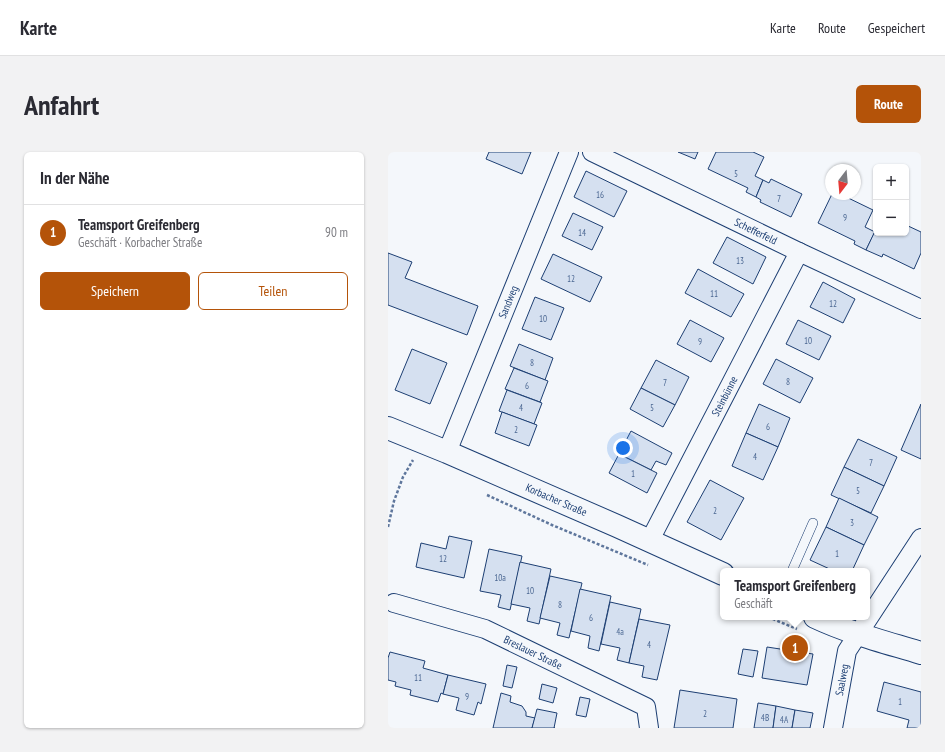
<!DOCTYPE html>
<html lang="de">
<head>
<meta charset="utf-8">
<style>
	body { margin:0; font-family:"PT Sans Narrow",sans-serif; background:#f2f2f3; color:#2b2b33 }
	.controls { position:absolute; right:12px; top:12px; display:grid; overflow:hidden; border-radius:6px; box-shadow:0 1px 3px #0004 }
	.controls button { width:36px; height:36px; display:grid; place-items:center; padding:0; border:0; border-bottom:1px solid #e1e1e2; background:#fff; color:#2b2b33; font:20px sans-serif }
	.compass { position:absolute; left:437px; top:12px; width:36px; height:36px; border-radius:50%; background:#fff; box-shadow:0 1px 3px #0004; rotate:196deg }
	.you { position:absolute; left:235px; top:296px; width:14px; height:14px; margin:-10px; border:3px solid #fff; border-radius:50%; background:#1a73e8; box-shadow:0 0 0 6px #1a73e833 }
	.badge { display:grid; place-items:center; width:26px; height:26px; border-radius:50%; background:#b45309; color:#fff; font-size:13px; font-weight:700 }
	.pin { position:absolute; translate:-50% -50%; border:2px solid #fff; box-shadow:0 1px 4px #0006 }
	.popup { position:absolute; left:332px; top:416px; width:150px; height:52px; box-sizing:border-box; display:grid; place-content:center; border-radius:6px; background:#fff; filter:drop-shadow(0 1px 3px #0005); font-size:13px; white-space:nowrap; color:#7c7c81 }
	.popup b { font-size:15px; color:#2b2b33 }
	.popup::after { content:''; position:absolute; left:50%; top:100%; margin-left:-8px; border:8px solid transparent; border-top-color:#fff }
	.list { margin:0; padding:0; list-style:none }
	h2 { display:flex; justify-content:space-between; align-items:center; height:52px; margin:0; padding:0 16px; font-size:17px }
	h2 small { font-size:13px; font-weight:400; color:#7c7c81 }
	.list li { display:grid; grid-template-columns:26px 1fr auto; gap:12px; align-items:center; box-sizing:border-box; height:56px; padding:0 16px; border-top:1px solid #e1e1e2 }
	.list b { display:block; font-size:15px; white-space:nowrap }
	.list p { margin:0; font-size:13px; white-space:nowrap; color:#7c7c81 }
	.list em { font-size:13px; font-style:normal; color:#7c7c81 }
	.actions { display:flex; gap:8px; padding:12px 16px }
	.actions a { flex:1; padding:9px 0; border:1px solid #b45309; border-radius:6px; text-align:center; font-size:14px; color:#b45309 }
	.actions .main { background:#b45309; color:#fff }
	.map { position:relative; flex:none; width:533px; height:576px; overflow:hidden; border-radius:6px }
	header { display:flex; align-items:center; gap:24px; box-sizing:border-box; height:56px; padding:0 20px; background:#fff; border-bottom:1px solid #e1e1e2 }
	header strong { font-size:19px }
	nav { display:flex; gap:22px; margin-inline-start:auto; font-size:14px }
	.intro { display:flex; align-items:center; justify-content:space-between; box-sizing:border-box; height:96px; padding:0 24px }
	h1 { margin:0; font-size:28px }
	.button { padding:10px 18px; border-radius:6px; background:#b45309; color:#fff; font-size:14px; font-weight:700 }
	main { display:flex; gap:24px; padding:0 24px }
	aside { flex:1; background:#fff; border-radius:6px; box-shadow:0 1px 3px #0004 }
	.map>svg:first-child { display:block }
	.building { fill:#d5e0f0; stroke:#1d3f73 }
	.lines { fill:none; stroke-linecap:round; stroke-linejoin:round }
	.lane-casing { stroke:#1d3f73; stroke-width:10 }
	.street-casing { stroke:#1d3f73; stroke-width:20 }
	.secondary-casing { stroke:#1d3f73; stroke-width:24 }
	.path { stroke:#5e769c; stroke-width:2.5; stroke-dasharray:3 2; stroke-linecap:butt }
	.lane { stroke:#f4f7fb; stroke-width:9 }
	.street { stroke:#f4f7fb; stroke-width:18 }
	.secondary { stroke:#f4f7fb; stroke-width:22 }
	.labels { text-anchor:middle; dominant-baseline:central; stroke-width:3; stroke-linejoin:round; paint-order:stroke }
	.number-label { font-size:9px; fill:#4b6792 }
	.street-label { font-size:11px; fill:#1d3f73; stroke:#f4f7fb }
</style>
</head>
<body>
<header>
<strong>Karte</strong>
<nav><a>Karte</a><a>Route</a><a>Gespeichert</a></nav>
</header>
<div class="intro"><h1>Anfahrt</h1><a class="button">Route</a></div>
<main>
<aside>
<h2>In der Nähe<small></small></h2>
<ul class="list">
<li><span class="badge">1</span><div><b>Teamsport Greifenberg</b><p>Geschäft · Korbacher Straße</p></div><em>90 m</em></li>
</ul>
<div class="actions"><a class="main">Speichern</a><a>Teilen</a></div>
</aside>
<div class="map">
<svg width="533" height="576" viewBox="0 0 533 576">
	<rect width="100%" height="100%" fill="#f4f7fb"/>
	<g class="building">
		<polygon points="101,0 143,0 134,22 98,7"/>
		<polygon points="290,0 310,0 307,7"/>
		<polygon points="328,0 365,0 376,5 367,24 375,28 368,45 358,40 360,36 320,17"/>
		<polygon points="198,19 239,39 226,65 186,45"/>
		<polygon points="383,27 414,42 403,65 372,50 373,48 368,45 375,28 381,31"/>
		<polygon points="444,42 452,42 485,58 477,75 487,80 478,98 466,92 467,89 430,71"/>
		<polygon points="185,61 215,75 204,98 174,84"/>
		<polygon points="518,73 533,80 533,101 526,117 495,102 494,105 478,98 488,77 488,81 518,81"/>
		<polygon points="339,85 378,105 365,132 325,111"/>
		<polygon points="0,101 24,110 17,126 90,154 79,183 0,153"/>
		<polygon points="165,102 214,125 202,150 153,127"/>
		<polygon points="310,117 356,142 343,165 297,141"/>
		<polygon points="435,130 467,147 455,171 422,155"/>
		<polygon points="147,145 176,156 163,188 134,177"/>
		<polygon points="302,168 336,186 323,210 289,192"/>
		<polygon points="410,168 443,184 431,208 398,192"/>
		<polygon points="131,192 165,206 157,228 122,214"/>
		<polygon points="24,197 59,211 42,252 7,238"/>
		<polygon points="388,207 425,226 412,251 375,232"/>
		<polygon points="268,208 301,225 287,253 253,236"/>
		<polygon points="126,216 160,229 152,250 117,237"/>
		<polygon points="253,236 287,253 275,275 242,257"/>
		<polygon points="119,238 154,251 146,272 111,259"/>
		<polygon points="371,252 402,266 390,295 358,281"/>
		<polygon points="533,252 533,307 513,298"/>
		<polygon points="114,260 149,273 141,294 107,281"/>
		<polygon points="243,279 284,301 278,313 268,309 263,318 231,302"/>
		<polygon points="358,281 390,295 375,328 344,314"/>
		<polygon points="470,287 509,305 496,334 456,315"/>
		<polygon points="231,302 269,321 259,341 221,321"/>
		<polygon points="456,315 496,334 483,361 443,343"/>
		<polygon points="322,328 356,346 333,388 299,370"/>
		<polygon points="451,346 490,365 476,393 438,375"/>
		<polygon points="438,375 476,393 464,419 446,419 422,408"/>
		<polygon points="61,384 84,389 76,426 28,415 33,391 58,397"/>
		<polygon points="101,397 134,404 122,458 110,455 113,443 92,439"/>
		<polygon points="132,410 163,417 151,472 139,469 142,456 123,452"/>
		<polygon points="162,424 194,431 181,486 169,483 172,471 152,466"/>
		<polygon points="192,437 223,444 211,499 200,496 202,484 183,479"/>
		<polygon points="222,450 253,457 241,511 229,508 232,496 213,492"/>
		<polygon points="251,467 282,473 269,528 254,525 256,514 241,511"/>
		<polygon points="379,495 425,502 419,533 374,526"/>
		<polygon points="355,497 370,499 365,525 350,522"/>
		<polygon points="2,500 37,509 35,516 60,523 55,542 53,541 50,550 22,543 23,538 7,534 8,530 0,528 0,506"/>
		<polygon points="119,513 129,515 124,536 115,534"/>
		<polygon points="60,523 98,532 93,552 90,550 86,563 68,558 71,546 55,542"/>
		<polygon points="496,530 533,540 533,576 519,576 521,568 489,559"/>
		<polygon points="154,532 169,536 165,551 151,547"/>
		<polygon points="292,538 349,547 345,576 286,576"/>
		<polygon points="113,541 123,544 122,550 134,554 138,560 138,564 147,566 144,576 105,576"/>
		<polygon points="192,545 202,547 198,565 188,563"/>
		<polygon points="370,551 388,554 385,576 366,576"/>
		<polygon points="388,554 407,558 404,576 385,576"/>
		<polygon points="149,557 169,561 166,576 167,576 144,576"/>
		<polygon points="407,558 425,561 422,576 404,576"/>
	</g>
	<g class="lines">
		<g class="lane-casing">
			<polyline id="lane" points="404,419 425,371"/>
		</g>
		<g class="street-casing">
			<g id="street">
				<path id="s1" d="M 204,0 L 411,100 L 533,157"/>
				<path id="s2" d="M 59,300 L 181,0"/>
				<path id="s3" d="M 262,388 L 411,100"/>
				<path id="s4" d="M 6,451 L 97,477 L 258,555 L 261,576"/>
				<path id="s5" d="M 445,576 L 459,499 L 533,386"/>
			</g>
		</g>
		<g class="secondary-casing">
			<g id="secondary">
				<path id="s6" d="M 0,276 L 59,300 L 229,374 L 335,422"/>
				<path d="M 427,465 C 461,481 497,490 533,501"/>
			</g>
		</g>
		<g class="path">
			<polyline points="99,343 164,373 260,413"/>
			<polyline points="0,375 6,349 15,325 25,308"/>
			<polyline points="380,465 409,477"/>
		</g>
		<use href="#lane" class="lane"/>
		<use href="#street" class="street"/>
		<use href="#secondary" class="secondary"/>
	</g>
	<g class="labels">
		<g class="number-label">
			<text x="348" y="21">5</text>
			<text x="212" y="42">16</text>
			<text x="391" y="46">7</text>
			<text x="457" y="65">9</text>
			<text x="194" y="80">14</text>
			<text x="352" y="108">13</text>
			<text x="183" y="126">12</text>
			<text x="326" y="141">11</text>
			<text x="445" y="151">12</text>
			<text x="155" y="166">10</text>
			<text x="420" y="188">10</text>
			<text x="312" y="189">9</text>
			<text x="144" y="210">8</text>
			<text x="400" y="229">8</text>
			<text x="277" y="230">7</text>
			<text x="139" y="233">6</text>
			<text x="133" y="255">4</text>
			<text x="264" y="255">5</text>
			<text x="380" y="274">6</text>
			<text x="128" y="277">2</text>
			<text x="367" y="304">4</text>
			<text x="483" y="310">7</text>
			<text x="245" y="321">1</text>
			<text x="470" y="338">5</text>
			<text x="327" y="358">2</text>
			<text x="464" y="370">3</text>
			<text x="449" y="401">1</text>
			<text x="55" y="406">12</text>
			<text x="112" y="425">10a</text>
			<text x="142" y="438">10</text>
			<text x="172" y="452">8</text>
			<text x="203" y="465">6</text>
			<text x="232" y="479">4a</text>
			<text x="261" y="492">4</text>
			<text x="30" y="525">11</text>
			<text x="79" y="544">9</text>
			<text x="512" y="549">1</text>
			<text x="317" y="561">2</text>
			<text x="377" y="565">4B</text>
			<text x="396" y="567">4A</text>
		</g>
		<g class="street-label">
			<text stroke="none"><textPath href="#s1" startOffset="182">Schefferfeld</textPath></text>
			<text stroke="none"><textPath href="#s2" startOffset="162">Sandweg</textPath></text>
			<text stroke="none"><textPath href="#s3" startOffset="162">Steinbünne</textPath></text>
			<text stroke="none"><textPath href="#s6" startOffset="183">Korbacher Straße</textPath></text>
			<text stroke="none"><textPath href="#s4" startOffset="148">Breslauer Straße</textPath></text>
			<text stroke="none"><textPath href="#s5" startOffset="49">Saalweg</textPath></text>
		</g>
	</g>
</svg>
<div class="controls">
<button>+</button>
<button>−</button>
</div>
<svg class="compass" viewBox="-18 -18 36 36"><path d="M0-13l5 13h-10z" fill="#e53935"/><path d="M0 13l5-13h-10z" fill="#7c7c81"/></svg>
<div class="you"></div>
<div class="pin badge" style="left:407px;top:496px">1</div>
<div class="popup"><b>Teamsport Greifenberg</b>Geschäft</div>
</div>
</main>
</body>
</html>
